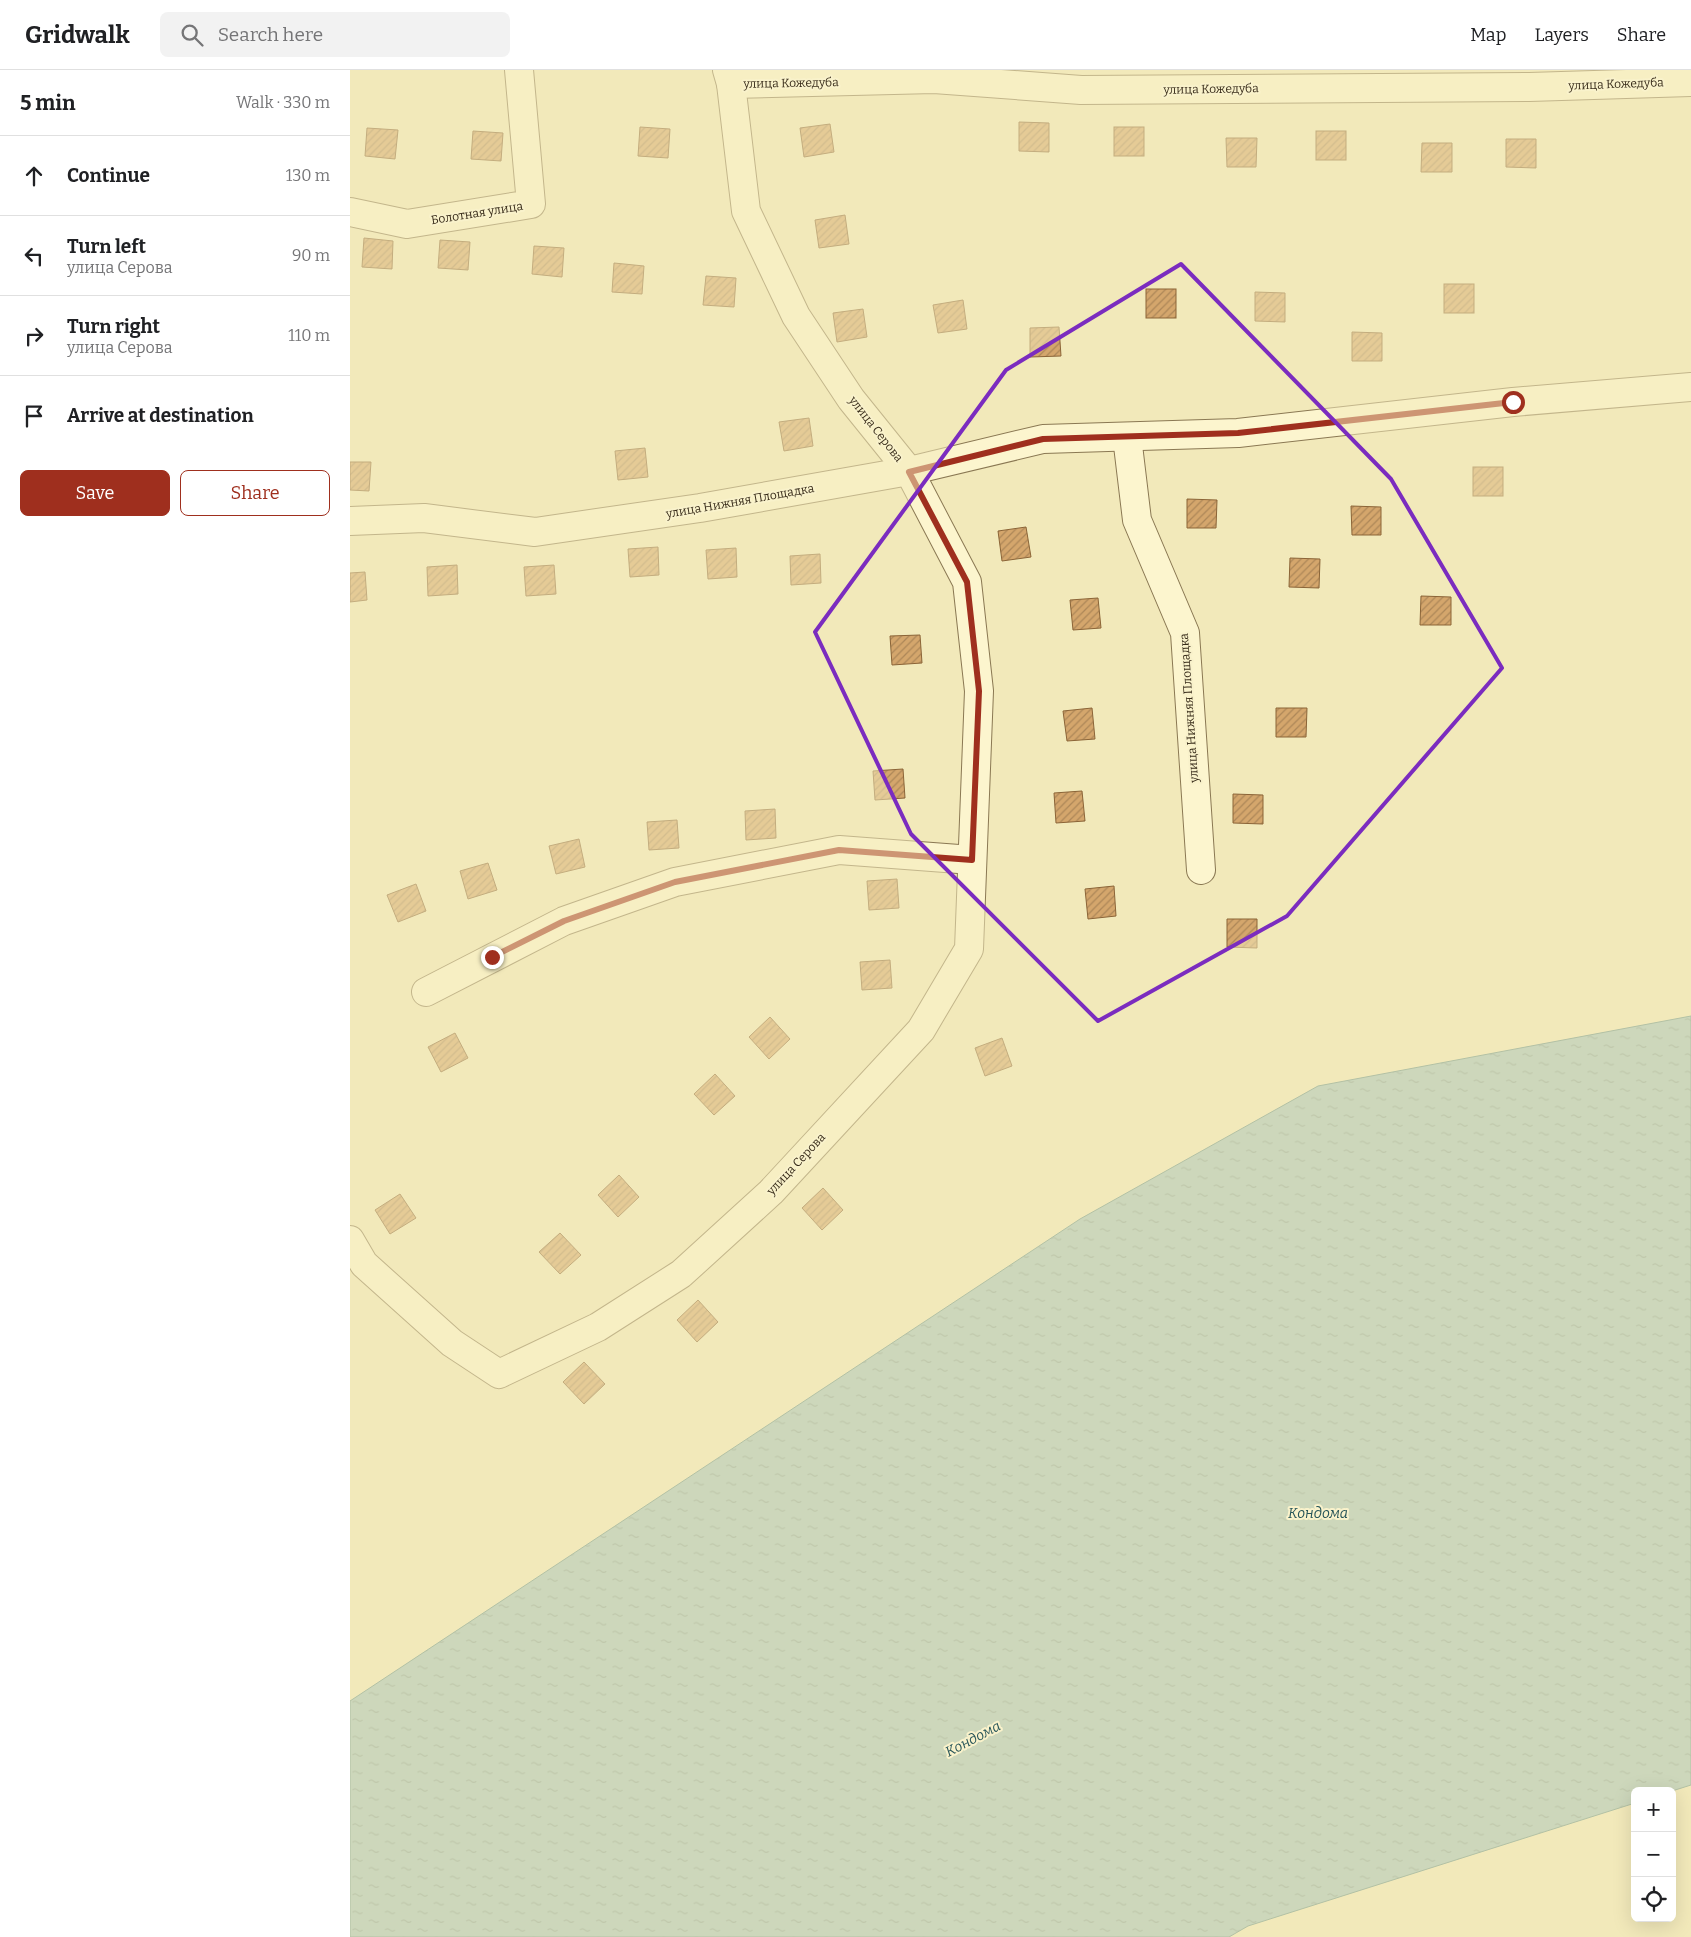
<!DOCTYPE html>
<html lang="en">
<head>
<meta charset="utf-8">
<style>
	body { margin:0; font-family:Bitter,serif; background:#f2f2f2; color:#202124 }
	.controls { position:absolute; right:15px; bottom:15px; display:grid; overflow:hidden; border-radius:8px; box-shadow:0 5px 20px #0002 }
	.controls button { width:45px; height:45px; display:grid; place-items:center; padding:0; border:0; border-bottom:1px solid #e0e0e0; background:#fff; color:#202124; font:25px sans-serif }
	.stop { position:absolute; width:15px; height:15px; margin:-11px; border:4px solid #9f2f1e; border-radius:50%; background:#fff }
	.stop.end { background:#9f2f1e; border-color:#fff; box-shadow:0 1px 5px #0008 }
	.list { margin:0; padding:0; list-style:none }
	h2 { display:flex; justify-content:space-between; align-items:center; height:65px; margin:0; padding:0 20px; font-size:21px }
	h2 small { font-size:16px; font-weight:400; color:#757577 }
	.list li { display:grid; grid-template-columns:32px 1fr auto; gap:15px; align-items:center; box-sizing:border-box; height:80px; padding:0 20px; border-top:1px solid #e0e0e0 }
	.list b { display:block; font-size:19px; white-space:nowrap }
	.list p { margin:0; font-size:16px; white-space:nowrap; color:#757577 }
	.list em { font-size:16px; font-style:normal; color:#757577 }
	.actions { display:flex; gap:10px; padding:15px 20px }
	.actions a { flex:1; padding:11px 0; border:1px solid #9f2f1e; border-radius:8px; text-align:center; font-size:18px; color:#9f2f1e }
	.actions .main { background:#9f2f1e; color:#fff }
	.icon { flex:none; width:28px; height:28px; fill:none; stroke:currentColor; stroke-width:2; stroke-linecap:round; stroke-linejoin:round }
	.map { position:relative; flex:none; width:1341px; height:1867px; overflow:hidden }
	header { display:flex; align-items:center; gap:30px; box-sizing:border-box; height:70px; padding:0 25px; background:#fff; border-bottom:1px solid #e0e0e0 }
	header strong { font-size:24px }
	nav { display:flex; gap:28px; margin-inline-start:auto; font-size:18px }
	.search { width:350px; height:45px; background:#f2f2f2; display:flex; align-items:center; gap:12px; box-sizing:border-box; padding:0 18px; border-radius:8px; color:#757577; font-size:19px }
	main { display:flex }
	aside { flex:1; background:#fff }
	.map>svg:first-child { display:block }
	.water { fill:url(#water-ripples); stroke:#66908b }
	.building { fill:url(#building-hatch); stroke:#8b6437 }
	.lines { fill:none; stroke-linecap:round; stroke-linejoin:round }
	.minor-casing { stroke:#8a7853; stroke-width:30 }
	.minor { stroke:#fcf5ce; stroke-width:28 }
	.route { stroke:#9f2f1e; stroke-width:6 }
	.marked { fill:none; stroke:#7b2cbf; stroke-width:4; stroke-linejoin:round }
	.labels { text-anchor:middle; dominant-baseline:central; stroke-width:4; stroke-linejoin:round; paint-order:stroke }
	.street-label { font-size:12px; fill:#382c1a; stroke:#f9f2cb }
	.water-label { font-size:14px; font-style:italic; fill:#275559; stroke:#f9f2cb }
</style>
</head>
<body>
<header>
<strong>Gridwalk</strong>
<div class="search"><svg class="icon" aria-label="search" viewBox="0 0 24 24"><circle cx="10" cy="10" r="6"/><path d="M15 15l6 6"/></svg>Search here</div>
<nav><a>Map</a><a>Layers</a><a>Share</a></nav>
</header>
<main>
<aside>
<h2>5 min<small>Walk · 330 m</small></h2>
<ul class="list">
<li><svg class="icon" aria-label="ahead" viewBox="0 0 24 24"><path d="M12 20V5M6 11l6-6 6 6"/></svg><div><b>Continue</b></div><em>130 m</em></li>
<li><svg class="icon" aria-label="left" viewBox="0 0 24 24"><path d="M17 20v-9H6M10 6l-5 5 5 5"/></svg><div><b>Turn left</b><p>улица Серова</p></div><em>90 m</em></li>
<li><svg class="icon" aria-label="right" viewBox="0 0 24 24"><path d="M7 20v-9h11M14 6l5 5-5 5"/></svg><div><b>Turn right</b><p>улица Серова</p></div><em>110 m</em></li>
<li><svg class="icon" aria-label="arrive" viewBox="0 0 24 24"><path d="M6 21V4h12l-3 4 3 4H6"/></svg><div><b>Arrive at destination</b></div></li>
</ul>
<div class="actions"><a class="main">Save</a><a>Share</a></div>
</aside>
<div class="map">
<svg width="1341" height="1867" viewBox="0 0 1341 1867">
	<defs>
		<pattern id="water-ripples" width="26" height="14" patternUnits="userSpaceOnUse" patternTransform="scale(1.25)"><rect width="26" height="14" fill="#9fc2bd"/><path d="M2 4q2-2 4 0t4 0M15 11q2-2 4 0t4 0" fill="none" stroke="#839e99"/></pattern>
		<pattern id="building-hatch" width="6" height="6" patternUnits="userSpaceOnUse" patternTransform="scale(1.25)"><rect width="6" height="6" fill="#d4a66c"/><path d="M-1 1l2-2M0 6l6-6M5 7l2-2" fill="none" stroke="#ad8758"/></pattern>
	</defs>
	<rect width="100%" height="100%" fill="#f2e9ba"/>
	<polygon class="water" points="1341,946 1341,1715 1322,1721 1285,1721 1285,1733 898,1856 879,1867 0,1867 0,1631 730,1149 968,1016"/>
	<g class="building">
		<polygon points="669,52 699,53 699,82 669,81"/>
		<polygon points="480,54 484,82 454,87 450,58"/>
		<polygon points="290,57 320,59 318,88 288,86"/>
		<rect x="764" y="57" width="30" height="29"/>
		<polygon points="17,58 48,60 45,89 15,86"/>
		<polygon points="123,61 153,63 151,91 121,89"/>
		<rect x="966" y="61" width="30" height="29"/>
		<polygon points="876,68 907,68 906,97 877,97"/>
		<polygon points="1156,69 1186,69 1186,98 1156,97"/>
		<polygon points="1072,73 1102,73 1102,102 1071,102"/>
		<polygon points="495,145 499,174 469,178 465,150"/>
		<polygon points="14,168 43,171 42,199 12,197"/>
		<polygon points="90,170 120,172 118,200 88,198"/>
		<polygon points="184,176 214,178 212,207 182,204"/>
		<polygon points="264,193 294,196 292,224 262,222"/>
		<polygon points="356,206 386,208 384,237 353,235"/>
		<rect x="1094" y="214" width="30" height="29"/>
		<rect x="796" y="219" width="30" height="29"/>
		<polygon points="905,222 935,223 935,252 905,251"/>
		<polygon points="613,230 617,259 588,263 583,235"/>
		<polygon points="513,239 517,267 487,272 483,243"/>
		<polygon points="709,257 711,286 680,287 680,258"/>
		<polygon points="1002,262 1032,263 1032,291 1002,291"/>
		<polygon points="459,348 463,376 434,381 429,352"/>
		<polygon points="295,378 298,407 268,410 265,381"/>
		<polygon points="0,392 21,392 19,421 0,420"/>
		<rect x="1123" y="397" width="30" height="29"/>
		<polygon points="837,429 867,430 866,458 837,458"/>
		<polygon points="1001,436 1031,437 1031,465 1002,465"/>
		<polygon points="676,457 681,487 652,491 648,461"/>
		<polygon points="308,477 309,505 280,507 278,479"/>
		<polygon points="386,478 387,507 358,509 356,480"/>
		<polygon points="470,484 471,513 441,515 440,486"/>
		<polygon points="940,488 970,489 969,518 939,517"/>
		<polygon points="107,495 108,524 78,526 77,497"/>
		<polygon points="204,495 206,524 176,526 174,497"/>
		<polygon points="15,502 17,530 0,532 0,503"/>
		<polygon points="1071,526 1101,527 1101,555 1070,555"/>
		<polygon points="748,528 751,558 723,560 720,530"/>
		<polygon points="570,565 572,593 542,595 540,566"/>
		<polygon points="742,638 745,669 717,671 713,641"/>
		<polygon points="926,638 957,638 956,667 926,667"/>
		<polygon points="553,699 555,728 525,730 523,701"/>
		<polygon points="732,721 735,751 706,753 704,723"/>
		<polygon points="883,724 913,725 913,754 883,753"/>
		<polygon points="425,739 426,768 396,770 395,741"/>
		<polygon points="327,750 329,778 299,780 297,752"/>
		<polygon points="229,769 235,797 206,804 199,776"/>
		<polygon points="138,793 147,820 118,829 110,801"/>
		<polygon points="547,809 549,838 519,840 517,811"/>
		<polygon points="66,814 76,841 48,852 37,825"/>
		<polygon points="764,816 766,846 738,849 735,819"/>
		<polygon points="877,849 907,849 907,878 877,877"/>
		<polygon points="540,890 542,918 512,920 510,892"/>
		<polygon points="420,947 440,969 419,989 399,967"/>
		<polygon points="105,963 118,988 91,1002 78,977"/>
		<polygon points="652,968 662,996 635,1006 625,978"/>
		<polygon points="365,1004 385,1026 364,1045 344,1024"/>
		<polygon points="269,1105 289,1127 268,1147 248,1125"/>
		<polygon points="473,1118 493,1140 472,1160 452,1138"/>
		<polygon points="50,1124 66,1148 40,1164 25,1140"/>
		<polygon points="210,1163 231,1185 210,1204 189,1182"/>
		<polygon points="348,1230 368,1252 347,1272 327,1250"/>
		<polygon points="234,1292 255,1314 234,1334 213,1312"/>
	</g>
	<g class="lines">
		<g class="minor-casing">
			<g id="minor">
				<polyline points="381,14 584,9 731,20 1179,17 1341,12"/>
				<polyline points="0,142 57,154 181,134 169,0"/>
				<polyline points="777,367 787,450 835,563 851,800"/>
				<polyline points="0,451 74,448 185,462 350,438 559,401 693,369 888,363 1163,332 1341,317"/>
				<polyline points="76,922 214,851 325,812 489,780 622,790"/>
				<polyline points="0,1170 14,1194 102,1273 149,1304 248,1257 331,1204 421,1122 571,960 619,879 629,621 617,512 559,401 501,329 446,246 396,141 381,14 377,0"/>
			</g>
		</g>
		<use href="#minor" class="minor"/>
	</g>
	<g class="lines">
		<polyline class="route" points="142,887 214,851 325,812 489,780 622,790 629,621 617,512 559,402 693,369 888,363 1163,332"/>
	</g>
	<path d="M0 0H1341V1867H0ZM 831,194 L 1041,409 L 1152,598 L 937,846 L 748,951 L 561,764 L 465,562 L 656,300 Z" fill="#f2e9ba" fill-opacity=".55" fill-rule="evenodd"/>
	<path class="marked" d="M 831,194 L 1041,409 L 1152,598 L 937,846 L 748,951 L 561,764 L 465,562 L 656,300 Z"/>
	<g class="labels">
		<g class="street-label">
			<text transform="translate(441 13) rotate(-1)">улица Кожедуба</text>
			<text transform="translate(1266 14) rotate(-2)">улица Кожедуба</text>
			<text transform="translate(861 19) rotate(-1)">улица Кожедуба</text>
			<text transform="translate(127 143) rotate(-9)">Болотная улица</text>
			<text transform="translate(526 359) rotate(52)">улица Серова</text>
			<text transform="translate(390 431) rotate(-10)">улица Нижняя Площадка</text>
			<text transform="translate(839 638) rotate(-94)">улица Нижняя Площадка</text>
			<text transform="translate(446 1094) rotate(-47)">улица Серова</text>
		</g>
		<g class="water-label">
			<text x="968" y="1443">Кондома</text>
			<text transform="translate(623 1669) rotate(-28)">Кондома</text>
		</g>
	</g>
</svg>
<div class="controls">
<button>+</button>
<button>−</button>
<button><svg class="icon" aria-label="locate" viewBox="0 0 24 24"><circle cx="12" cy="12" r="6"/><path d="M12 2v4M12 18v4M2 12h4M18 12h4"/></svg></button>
</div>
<div class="stop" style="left:1163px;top:332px"></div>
<div class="stop end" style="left:142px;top:887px"></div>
</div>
</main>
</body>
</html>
